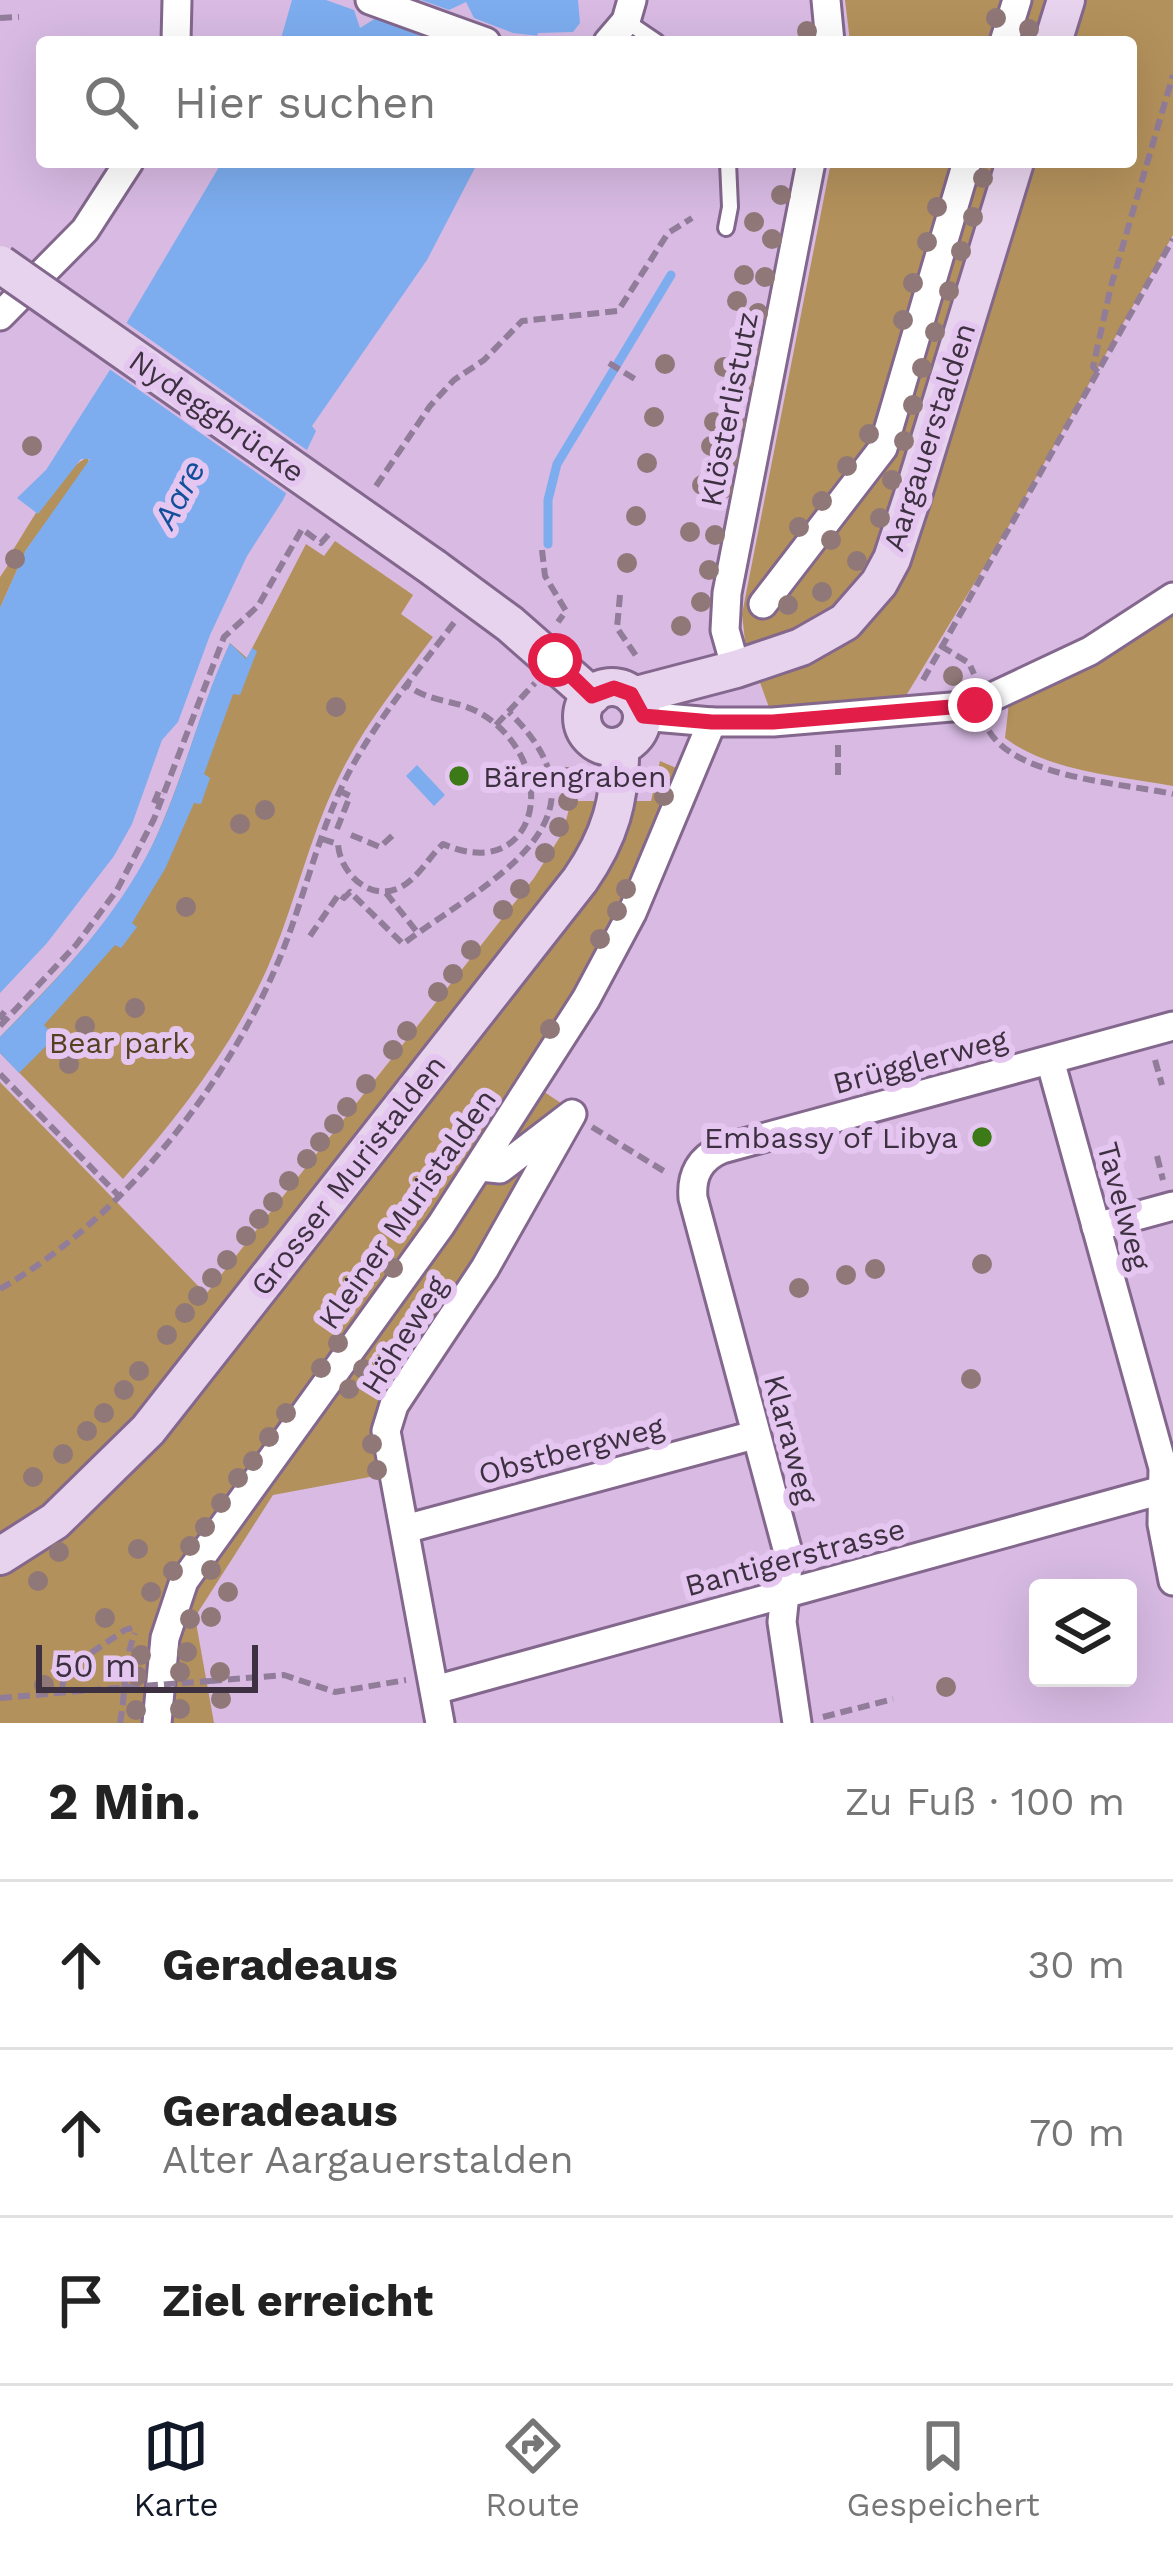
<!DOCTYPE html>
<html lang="de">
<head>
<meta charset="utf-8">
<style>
	body { margin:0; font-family:"Work Sans",sans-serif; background:#f2f2f2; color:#222 }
	.controls { position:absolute; right:36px; bottom:36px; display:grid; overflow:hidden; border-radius:12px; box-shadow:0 12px 48px #0002 }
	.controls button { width:108px; height:108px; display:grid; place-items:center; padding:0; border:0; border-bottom:3px solid #e0e0e0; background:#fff; color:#222; font:60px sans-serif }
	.scale { position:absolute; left:36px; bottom:30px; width:222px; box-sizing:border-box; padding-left:12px; border:6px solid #3d3141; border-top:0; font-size:33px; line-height:42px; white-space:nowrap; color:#3d3141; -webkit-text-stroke:9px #e5c6f0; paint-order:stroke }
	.stop { position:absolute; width:36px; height:36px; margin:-27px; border:9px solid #e11d48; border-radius:50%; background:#fff }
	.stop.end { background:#e11d48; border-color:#fff; box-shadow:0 3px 12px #0008 }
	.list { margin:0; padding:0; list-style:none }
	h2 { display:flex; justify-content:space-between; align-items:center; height:156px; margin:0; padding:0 48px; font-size:51px }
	h2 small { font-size:39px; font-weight:400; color:#767676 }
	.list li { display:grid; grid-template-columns:78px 1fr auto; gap:36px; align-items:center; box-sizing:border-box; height:168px; padding:0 48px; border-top:3px solid #e0e0e0 }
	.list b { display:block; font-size:45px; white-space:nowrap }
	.list p { margin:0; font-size:39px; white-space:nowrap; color:#767676 }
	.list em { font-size:39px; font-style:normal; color:#767676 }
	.icon { flex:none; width:66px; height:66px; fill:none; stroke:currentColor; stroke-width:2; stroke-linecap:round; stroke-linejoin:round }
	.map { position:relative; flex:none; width:1173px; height:1723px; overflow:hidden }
	.search { position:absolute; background:#fff; box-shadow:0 12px 48px #0002; left:36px; right:36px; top:36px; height:132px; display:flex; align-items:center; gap:30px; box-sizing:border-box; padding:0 42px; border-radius:12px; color:#767676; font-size:45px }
	.sheet { height:660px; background:#fff }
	nav { display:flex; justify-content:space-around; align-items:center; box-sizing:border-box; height:168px; border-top:3px solid #e0e0e0; background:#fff; font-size:33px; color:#767676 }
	nav a { display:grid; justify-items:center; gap:6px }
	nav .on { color:#111827 }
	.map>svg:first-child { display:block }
	.green { fill:#b3915c }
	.water { fill:#7dadef }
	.pier { fill:#d8bae3 }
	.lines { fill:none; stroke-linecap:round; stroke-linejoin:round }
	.stream { stroke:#7dadef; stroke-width:9 }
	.lane-casing { stroke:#83678d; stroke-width:20 }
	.street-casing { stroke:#83678d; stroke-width:33 }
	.secondary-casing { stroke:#83678d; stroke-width:42 }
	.path { stroke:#917c99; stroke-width:6; stroke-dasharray:12 6; stroke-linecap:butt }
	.lane { stroke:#fff; stroke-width:14 }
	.street { stroke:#fff; stroke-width:27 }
	.secondary { stroke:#e7d3ed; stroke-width:36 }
	.secondary-bridge-casing { stroke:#83678d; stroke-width:42; stroke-linecap:butt }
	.path-bridge { stroke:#917c99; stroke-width:6; stroke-dasharray:12 6; stroke-linecap:butt }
	.secondary-bridge { stroke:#e7d3ed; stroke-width:36 }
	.tree { fill:#907778 }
	.route { stroke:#e11d48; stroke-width:15 }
	.poi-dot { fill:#3b7a16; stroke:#e5c6f0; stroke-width:4.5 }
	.labels { text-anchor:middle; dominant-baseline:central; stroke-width:12; stroke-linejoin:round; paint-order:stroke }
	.street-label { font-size:30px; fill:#3d3141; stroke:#e5c6f0 }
	.poi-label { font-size:30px; fill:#3d3141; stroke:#e5c6f0; text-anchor:start }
	.park-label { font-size:30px; fill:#554020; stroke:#e5c6f0 }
	.water-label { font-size:33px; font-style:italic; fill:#12509c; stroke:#e5c6f0 }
</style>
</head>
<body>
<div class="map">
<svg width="1173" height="1723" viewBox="0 0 1173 1723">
	<rect width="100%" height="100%" fill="#d8bae3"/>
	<g class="green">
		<polygon points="845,0 1173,0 1173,235 1006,531 904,699 770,710 745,641 742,614 831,162 1131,162 1131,42 850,42"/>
		<path d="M 88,457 L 89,463 L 26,550 L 0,608 L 0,577 L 10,562 L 7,559 C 29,527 53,475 88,457 Z"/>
		<path d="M 335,541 L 413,595 L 401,614 L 433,637 C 399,683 361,729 337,781 C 308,841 294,908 267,969 C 232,1047 179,1116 123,1179 L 0,1053 L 0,1037 C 53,982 110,927 146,858 C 181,790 198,713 230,643 L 247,658 L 306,544 L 324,556 Z"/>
		<path d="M 1173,613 L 1173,786 C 1119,776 1050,772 1005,738 L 1009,703 Z"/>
		<polygon points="660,761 681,770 672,815 531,1083 586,1120 404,1421 378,1428 386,1474 273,1495 195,1617 214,1723 0,1723 0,1082 206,1294 534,878 563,832 571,801 651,801"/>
	</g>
	<g class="water">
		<polygon points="292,0 578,0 580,23 573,32 538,33 535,42 280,42"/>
		<polygon points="222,162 478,162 427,260 312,426 316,431 283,500 247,556 210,635 178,722 162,740 132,824 114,856 47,943 0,993 0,608 26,550 90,459 81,459 38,514 17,498 46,470 122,351 114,344"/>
		<path d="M 230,643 L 246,659 L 252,648 L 257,651 L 240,695 L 233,694 L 204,774 L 210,778 L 201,804 L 194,803 L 165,869 L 132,923 L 137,927 L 121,948 L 115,945 L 44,1025 L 55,1037 L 19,1073 L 0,1053 L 0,1037 C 61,976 122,912 158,833 C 186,771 201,704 230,643 Z"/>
		<polygon points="417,765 445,795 434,806 406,776"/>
	</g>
	<g class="pier">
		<polygon points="326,0 421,0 449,10 466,2 474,18 513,33 540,36 537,42 436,42 376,18 360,28 354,10"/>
		<polygon points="121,319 311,453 287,504 290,496 105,366 114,352 108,343"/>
	</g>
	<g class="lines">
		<polyline class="stream" points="548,544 548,500 557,464 671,275"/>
		<g class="lane-casing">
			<g id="lane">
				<polyline points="626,21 657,42"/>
				<polyline points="726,228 730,207 728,162"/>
			</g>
		</g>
		<g class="street-casing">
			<g id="street">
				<polyline points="370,0 486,42"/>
				<polyline points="826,0 830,42"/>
				<polyline points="176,42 177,0"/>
				<polyline points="608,42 626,21 632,0"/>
				<polyline points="1004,42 1017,0"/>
				<polyline points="0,316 85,230 129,162"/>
				<polyline points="763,604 883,448 967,162"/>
				<polyline points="736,669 725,630 727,593 811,162"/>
				<polyline points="642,716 712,722 773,722 975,705 1090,651 1173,597"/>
				<polyline points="1050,1060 1163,1468 1162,1524 1173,1581"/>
				<polyline points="1096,1227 1173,1206"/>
				<polyline points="405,1529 754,1435"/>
				<polyline points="435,1690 1173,1487"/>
				<polyline points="157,1723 165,1638 184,1581 441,1225 586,999 632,913 712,722"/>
				<polyline points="440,1723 386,1431 394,1405 485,1268 572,1114 500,1169 480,1167"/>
				<path d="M 797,1723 L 782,1622 L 789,1556 L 693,1198 C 691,1175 700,1158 722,1149 L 1173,1026"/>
			</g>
		</g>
		<g class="secondary-casing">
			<g id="secondary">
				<polyline points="1053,42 1066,0"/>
				<polyline points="434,568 510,624 592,696"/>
				<circle cx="612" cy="717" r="30"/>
				<polyline points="633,696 736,669 801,647 845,622 879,583 892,559 912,498 1015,162"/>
				<path d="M 0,1556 L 55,1521 L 148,1430 L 580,880 C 610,837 621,799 620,746"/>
			</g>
		</g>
		<g class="path">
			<polyline points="0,18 19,17"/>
			<polyline points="609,363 638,381"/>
			<polyline points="1098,372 1093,367 1111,286 1173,75"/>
			<polyline points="376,486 430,406 454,380 484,360 522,321 618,311 668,233 692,218"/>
			<polyline points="542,550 545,576 566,611 558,622"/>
			<polyline points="620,595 617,628 639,660"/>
			<polyline points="941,646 969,663 974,674"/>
			<polyline points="923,680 1173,239"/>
			<polyline points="496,725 535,683"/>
			<path d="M 989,731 C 1017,778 1122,783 1173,794"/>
			<polyline points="838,745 838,778"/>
			<polyline points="154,803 159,791 164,793"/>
			<polyline points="337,829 350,796 340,791"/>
			<polyline points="351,835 380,847 394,834"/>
			<path d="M 322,839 L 338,844 C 340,874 371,903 401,887 C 418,878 429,857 443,844 C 527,881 558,791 505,733 C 468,694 441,709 408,686"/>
			<polyline points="386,893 417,932"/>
			<path d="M 310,936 L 339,894 L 344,898 L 350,892 L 403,944 C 483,883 623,823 509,712"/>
			<polyline points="5,1021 1,1016 6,1010"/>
			<polyline points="0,1026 76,945 117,890 154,819 224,637 258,606 302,529 321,543 329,534"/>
			<polyline points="1155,1060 1162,1085"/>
			<polyline points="0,1074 118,1195"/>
			<polyline points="592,1127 667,1173"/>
			<polyline points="1157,1156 1163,1180"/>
			<path d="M 0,1289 C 119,1221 222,1092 276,967 C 303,905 316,838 346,778 C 375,721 418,671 456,620"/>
			<polyline points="210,1681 284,1675 335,1692 406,1680"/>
			<polyline points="62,1692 64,1671 125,1630 138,1626"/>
			<polyline points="0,1698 128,1687"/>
			<polyline points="823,1717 893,1699"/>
			<path d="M 120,1723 C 126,1692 123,1663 135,1633"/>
		</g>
		<use href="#lane" class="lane"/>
		<use href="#street" class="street"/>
		<use href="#secondary" class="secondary"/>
		<g class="secondary-bridge-casing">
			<polyline id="secondary-bridge" points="0,264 434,568"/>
		</g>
		<polyline class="path-bridge" points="128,1687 210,1681"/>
		<use href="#secondary-bridge" class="secondary-bridge"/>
	</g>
	<g class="tree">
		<circle cx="996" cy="18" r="10"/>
		<circle cx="1029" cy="29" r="10"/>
		<circle cx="807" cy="31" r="10"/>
		<circle cx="983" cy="178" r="10"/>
		<circle cx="781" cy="195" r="10"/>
		<circle cx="937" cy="207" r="10"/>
		<circle cx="973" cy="217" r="10"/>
		<circle cx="754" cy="222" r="10"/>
		<circle cx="772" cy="239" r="10"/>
		<circle cx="927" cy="242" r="10"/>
		<circle cx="961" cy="251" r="10"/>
		<circle cx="744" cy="275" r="10"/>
		<circle cx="765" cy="277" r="10"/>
		<circle cx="913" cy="283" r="10"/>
		<circle cx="949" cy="291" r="10"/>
		<circle cx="737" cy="301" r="10"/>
		<circle cx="758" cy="313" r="10"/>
		<circle cx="903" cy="320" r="10"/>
		<circle cx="935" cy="332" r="10"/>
		<circle cx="750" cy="349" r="10"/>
		<circle cx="665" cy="364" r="10"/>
		<circle cx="724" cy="367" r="10"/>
		<circle cx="922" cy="368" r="10"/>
		<circle cx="744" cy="382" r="10"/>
		<circle cx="913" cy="405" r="10"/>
		<circle cx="654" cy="417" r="10"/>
		<circle cx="714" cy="422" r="10"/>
		<circle cx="736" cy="423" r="10"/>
		<circle cx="869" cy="434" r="10"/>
		<circle cx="904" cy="441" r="10"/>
		<circle cx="32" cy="446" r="10"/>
		<circle cx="711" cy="446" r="10"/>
		<circle cx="729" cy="458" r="10"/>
		<circle cx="647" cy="463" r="10"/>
		<circle cx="847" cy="466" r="10"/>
		<circle cx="892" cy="480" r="10"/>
		<circle cx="702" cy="485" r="10"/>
		<circle cx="723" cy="489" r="10"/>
		<circle cx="822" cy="501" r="10"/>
		<circle cx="636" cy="516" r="10"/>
		<circle cx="880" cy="518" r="10"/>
		<circle cx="799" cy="527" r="10"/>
		<circle cx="690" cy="532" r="10"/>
		<circle cx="715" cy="535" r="10"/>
		<circle cx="831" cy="540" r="10"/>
		<circle cx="15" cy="559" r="10"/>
		<circle cx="857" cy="561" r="10"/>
		<circle cx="627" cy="563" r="10"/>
		<circle cx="709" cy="570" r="10"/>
		<circle cx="822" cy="592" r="10"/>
		<circle cx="701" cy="602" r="10"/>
		<circle cx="788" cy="605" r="10"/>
		<circle cx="681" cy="626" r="10"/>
		<circle cx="953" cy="676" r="10"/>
		<circle cx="336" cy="707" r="10"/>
		<circle cx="567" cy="777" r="10"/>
		<circle cx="664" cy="796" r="10"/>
		<circle cx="568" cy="801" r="10"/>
		<circle cx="265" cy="810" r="10"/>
		<circle cx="240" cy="824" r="10"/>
		<circle cx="559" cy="827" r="10"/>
		<circle cx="545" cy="853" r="10"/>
		<circle cx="520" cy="889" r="10"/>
		<circle cx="626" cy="889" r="10"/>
		<circle cx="186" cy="907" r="10"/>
		<circle cx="503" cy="910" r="10"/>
		<circle cx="617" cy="911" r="10"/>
		<circle cx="600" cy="939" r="10"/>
		<circle cx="471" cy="950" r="10"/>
		<circle cx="453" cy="974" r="10"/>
		<circle cx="438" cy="992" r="10"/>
		<circle cx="135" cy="1008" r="10"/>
		<circle cx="85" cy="1026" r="10"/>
		<circle cx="550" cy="1029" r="10"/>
		<circle cx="407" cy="1031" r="10"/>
		<circle cx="98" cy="1045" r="10"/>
		<circle cx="393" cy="1050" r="10"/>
		<circle cx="69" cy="1064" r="10"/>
		<circle cx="366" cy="1084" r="10"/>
		<circle cx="347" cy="1107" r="10"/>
		<circle cx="334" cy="1124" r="10"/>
		<circle cx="320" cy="1142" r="10"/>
		<circle cx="307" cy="1159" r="10"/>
		<circle cx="289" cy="1181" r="10"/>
		<circle cx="273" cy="1202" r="10"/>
		<circle cx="259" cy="1219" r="10"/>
		<circle cx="246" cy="1236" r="10"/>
		<circle cx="227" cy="1260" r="10"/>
		<circle cx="982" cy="1264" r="10"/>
		<circle cx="393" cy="1268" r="10"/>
		<circle cx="875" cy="1269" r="10"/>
		<circle cx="846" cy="1275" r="10"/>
		<circle cx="212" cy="1278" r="10"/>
		<circle cx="799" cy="1288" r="10"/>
		<circle cx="198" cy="1296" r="10"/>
		<circle cx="185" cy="1313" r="10"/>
		<circle cx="167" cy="1335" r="10"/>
		<circle cx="338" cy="1343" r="10"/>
		<circle cx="321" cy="1368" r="10"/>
		<circle cx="363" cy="1369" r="10"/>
		<circle cx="139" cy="1371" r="10"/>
		<circle cx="971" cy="1379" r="10"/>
		<circle cx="349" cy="1389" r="10"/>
		<circle cx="124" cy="1390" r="10"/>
		<circle cx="104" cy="1413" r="10"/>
		<circle cx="286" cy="1413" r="10"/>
		<circle cx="87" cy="1431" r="10"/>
		<circle cx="269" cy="1437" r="10"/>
		<circle cx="372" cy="1444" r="10"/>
		<circle cx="63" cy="1454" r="10"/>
		<circle cx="253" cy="1461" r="10"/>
		<circle cx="377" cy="1470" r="10"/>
		<circle cx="33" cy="1477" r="10"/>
		<circle cx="238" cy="1478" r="10"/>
		<circle cx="221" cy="1503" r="10"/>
		<circle cx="205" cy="1527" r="10"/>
		<circle cx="190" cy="1546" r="10"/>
		<circle cx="138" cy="1549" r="10"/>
		<circle cx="59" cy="1552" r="10"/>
		<circle cx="211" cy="1570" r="10"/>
		<circle cx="173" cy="1571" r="10"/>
		<circle cx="38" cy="1581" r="10"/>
		<circle cx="151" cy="1592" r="10"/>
		<circle cx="228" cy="1592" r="10"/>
		<circle cx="211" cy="1617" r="10"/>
		<circle cx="105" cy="1618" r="10"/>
		<circle cx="190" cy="1619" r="10"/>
		<circle cx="187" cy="1652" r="10"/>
		<circle cx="141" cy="1655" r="10"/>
		<circle cx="180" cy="1672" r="10"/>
		<circle cx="220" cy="1672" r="10"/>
		<circle cx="137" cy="1676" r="10"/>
		<circle cx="44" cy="1685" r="10"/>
		<circle cx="946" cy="1687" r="10"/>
		<circle cx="221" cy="1699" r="10"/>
		<circle cx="180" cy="1709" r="10"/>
		<circle cx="136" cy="1710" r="10"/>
	</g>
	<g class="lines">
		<polyline class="route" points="555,660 592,696 614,688 631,694 643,716 712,722 773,722 975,705"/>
	</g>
	<g class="poi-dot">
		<circle cx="459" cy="776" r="12"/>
		<circle cx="982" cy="1137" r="12"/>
	</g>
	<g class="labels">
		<g class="street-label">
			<text transform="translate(729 409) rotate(-79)">Klösterlistutz</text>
			<text transform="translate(217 416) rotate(35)">Nydeggbrücke</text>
			<text transform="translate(929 437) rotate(-72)">Aargauerstalden</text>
			<text transform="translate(920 1061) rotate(-15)">Brügglerweg</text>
			<text transform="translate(348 1175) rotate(-52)">Grosser Muristalden</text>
			<text transform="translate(1124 1206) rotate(75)">Tavelweg</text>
			<text transform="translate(407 1209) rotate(-55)">Kleiner Muristalden</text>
			<text transform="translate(404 1335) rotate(-58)">Höheweg</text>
			<text transform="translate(791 1439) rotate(75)">Klaraweg</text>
			<text transform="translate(571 1450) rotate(-15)">Obstbergweg</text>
			<text transform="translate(795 1557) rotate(-15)">Bantigerstrasse</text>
		</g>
		<g class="poi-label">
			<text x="483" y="776">Bärengraben</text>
			<text x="958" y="1137" text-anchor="end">Embassy of Libya</text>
		</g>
		<g class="park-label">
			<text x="119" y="1042">Bear park</text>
		</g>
		<g class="water-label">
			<text transform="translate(179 494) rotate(-62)">Aare</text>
		</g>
	</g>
</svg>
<div class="controls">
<button><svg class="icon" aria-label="layers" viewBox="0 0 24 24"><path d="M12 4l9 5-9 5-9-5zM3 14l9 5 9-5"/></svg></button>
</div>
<div class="scale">50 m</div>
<div class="stop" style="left:555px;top:660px"></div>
<div class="stop end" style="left:975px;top:705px"></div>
<div class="search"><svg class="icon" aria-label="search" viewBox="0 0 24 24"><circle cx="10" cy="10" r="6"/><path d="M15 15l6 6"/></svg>Hier suchen</div>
</div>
<section class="sheet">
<h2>2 Min.<small>Zu Fuß · 100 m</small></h2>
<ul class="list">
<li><svg class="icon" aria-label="ahead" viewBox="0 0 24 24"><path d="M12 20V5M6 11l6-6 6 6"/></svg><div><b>Geradeaus</b></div><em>30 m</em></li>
<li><svg class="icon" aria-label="ahead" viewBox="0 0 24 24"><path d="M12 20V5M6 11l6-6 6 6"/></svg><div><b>Geradeaus</b><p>Alter Aargauerstalden</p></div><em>70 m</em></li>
<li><svg class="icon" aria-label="arrive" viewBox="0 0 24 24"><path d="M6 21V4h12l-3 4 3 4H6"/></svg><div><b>Ziel erreicht</b></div></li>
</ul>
</section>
<nav>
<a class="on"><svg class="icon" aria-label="map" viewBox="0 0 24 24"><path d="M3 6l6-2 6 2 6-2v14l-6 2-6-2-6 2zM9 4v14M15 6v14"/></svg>Karte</a>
<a><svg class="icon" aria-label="directions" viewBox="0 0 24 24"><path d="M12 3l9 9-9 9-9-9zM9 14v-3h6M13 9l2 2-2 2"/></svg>Route</a>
<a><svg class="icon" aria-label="saved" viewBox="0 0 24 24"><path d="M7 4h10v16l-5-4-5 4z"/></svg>Gespeichert</a>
</nav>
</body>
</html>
